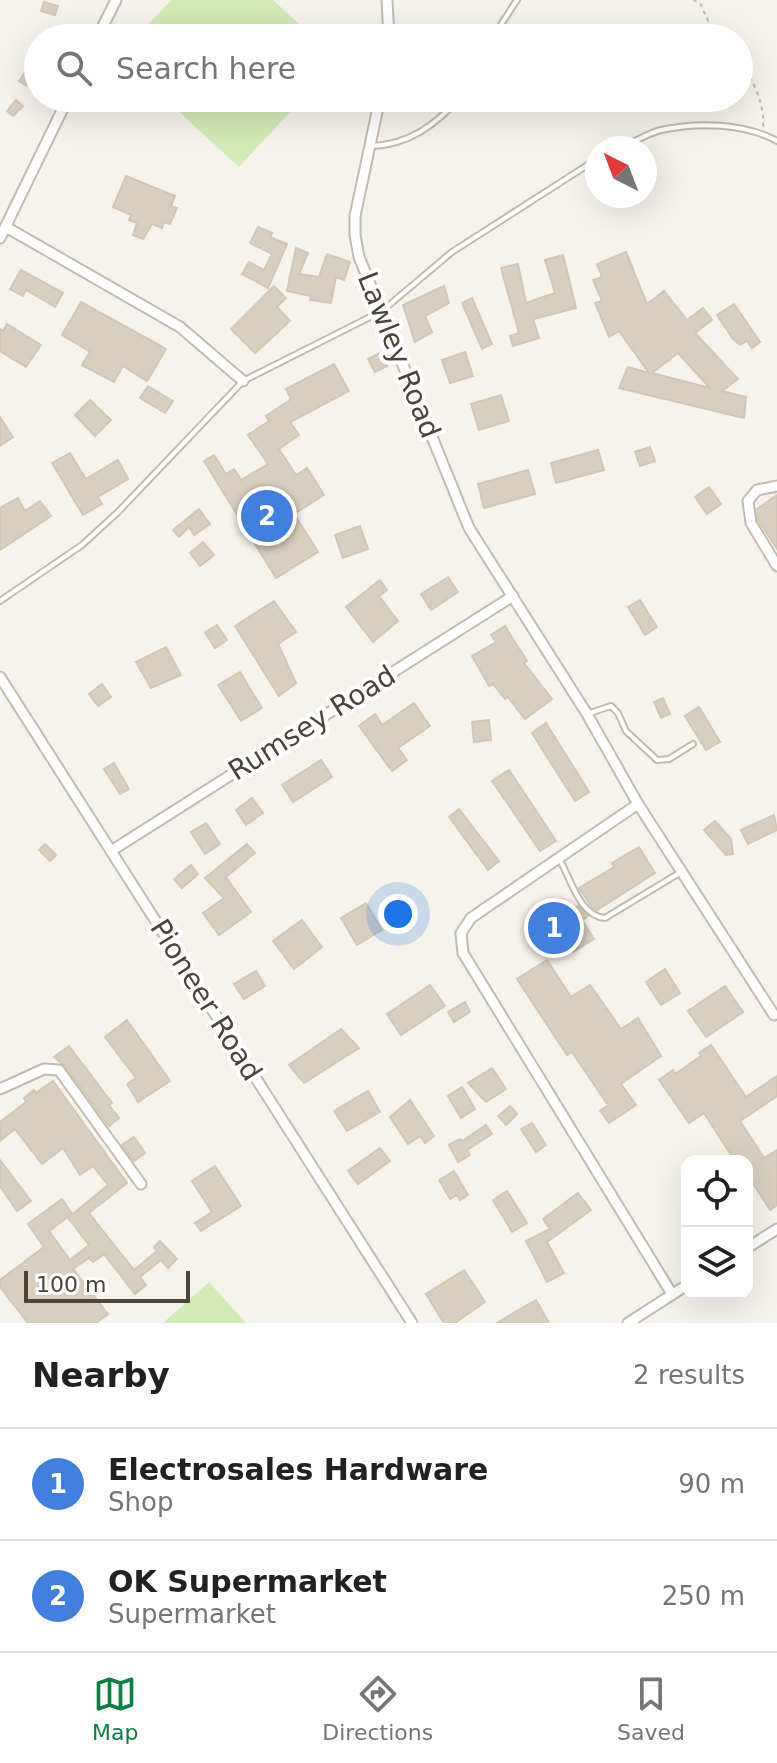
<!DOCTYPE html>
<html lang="en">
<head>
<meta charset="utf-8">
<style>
	body { margin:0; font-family:"DejaVu Sans",sans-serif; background:#f2f2f2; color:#202124 }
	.controls { position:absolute; right:24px; bottom:24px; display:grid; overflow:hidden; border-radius:16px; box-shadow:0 8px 32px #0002 }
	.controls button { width:72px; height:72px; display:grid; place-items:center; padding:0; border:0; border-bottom:2px solid #e0e0e0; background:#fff; color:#202124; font:40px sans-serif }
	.compass { position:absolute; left:585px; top:136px; width:72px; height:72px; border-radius:50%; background:#fff; box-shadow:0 8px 32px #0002; rotate:318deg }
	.scale { position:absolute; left:24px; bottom:20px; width:166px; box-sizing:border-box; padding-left:8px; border:4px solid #4b4439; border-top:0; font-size:22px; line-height:28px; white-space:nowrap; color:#4b4439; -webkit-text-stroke:6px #fff; paint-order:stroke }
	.you { position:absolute; left:398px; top:914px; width:28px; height:28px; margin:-20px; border:6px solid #fff; border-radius:50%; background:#1a73e8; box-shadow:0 0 0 12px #1a73e833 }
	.badge { display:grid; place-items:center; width:52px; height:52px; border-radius:50%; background:#0b8043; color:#fff; font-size:26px; font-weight:700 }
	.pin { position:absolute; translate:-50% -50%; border:4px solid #fff; box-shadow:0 2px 8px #0006 }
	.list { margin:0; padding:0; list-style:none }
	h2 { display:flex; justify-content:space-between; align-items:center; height:104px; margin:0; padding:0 32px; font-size:34px }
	h2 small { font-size:26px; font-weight:400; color:#757577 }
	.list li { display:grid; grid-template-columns:52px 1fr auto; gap:24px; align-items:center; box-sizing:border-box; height:112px; padding:0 32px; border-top:2px solid #e0e0e0 }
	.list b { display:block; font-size:30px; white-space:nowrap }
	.list p { margin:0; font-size:26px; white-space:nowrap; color:#757577 }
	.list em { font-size:26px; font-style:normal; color:#757577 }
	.icon { flex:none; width:44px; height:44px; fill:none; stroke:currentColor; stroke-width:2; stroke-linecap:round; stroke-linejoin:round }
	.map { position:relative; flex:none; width:777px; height:1323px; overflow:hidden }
	.search { position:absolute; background:#fff; box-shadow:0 8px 32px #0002; left:24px; right:24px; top:24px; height:88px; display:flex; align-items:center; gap:20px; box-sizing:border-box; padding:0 28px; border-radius:44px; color:#757577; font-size:30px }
	.sheet { height:328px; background:#fff }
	nav { display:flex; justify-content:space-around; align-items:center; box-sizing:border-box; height:112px; border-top:2px solid #e0e0e0; background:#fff; font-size:22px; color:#757577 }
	nav a { display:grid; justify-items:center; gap:4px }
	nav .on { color:#0b8043 }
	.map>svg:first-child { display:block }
	.green { fill:#d2eab5 }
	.building { fill:#d8cfc1; stroke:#d3c7b4; stroke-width:2; fill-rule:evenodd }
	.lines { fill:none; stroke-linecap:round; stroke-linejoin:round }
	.lane-casing { stroke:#c2bbae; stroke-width:8 }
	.street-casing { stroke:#c2bbae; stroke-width:13 }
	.path { stroke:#c4b79f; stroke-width:2; stroke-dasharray:4 4; stroke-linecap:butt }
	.lane { stroke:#fff; stroke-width:4 }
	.street { stroke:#fff; stroke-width:9 }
	.labels { text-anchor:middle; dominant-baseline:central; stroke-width:8; stroke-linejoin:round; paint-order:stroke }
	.street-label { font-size:28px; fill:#4b4439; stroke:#fff }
</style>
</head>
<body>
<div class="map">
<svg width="777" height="1323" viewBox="0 0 777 1323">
	<rect width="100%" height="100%" fill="#f6f3ec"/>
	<g class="green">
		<polygon points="171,0 273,0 314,38 136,38"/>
		<polygon points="164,98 303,98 239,167"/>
		<polygon points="209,1282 246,1323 163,1323"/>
	</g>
	<g class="building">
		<polygon points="44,2 58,6 55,15 41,11"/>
		<polygon points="29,67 38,71 27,86 19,81"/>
		<polygon points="16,100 23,106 13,116 7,111"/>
		<polygon points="126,176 175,196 171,206 177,208 170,224 164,222 162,228 152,224 143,239 133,235 137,223 129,220 131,215 113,207"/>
		<polygon points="258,227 272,233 270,237 287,244 268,288 242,274 249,262 264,270 272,254 250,243"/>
		<polygon points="296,248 308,253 299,274 319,277 327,254 350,262 344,280 336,277 331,303 310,300 311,296 287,291"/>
		<path d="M 626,252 L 647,304 L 664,291 L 687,320 L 703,308 L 712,320 L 695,333 L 738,379 L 722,391 L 746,397 L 744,418 L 619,388 L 628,367 L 649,373 L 619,331 L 609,337 L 595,303 L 602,301 L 593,280 L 602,277 L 597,264 ZM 678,353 L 710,388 L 652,373 Z"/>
		<polygon points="563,255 576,308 533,319 539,338 513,346 510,336 519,333 501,268 518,264 526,303 555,293 545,260"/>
		<polygon points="21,270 63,293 55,307 26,290 23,296 10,289"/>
		<polygon points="274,286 286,298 277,307 290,321 255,353 231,329"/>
		<polygon points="444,286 449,303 425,316 432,332 415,342 403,305"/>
		<polygon points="472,298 492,344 482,349 462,303"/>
		<polygon points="81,302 166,349 147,381 123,366 114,382 82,365 90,352 62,335"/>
		<polygon points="734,304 760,342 752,348 747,341 740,345 733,339 717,315"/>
		<polygon points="7,324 41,345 26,367 0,351 0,329 3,331"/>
		<polygon points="465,352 473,376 450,383 442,360"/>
		<polygon points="380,353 387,366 375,372 368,359"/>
		<polygon points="334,364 349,391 290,422 299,435 279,449 296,475 307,468 324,495 294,514 318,552 276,578 204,461 214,455 226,474 234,469 241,480 268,464 248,435 269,421 266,416 291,399 286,389"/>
		<polygon points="148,386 173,401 165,413 140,398"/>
		<polygon points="501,395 509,421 479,430 471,404"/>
		<polygon points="90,400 111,420 95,436 75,415"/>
		<polygon points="0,417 13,437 0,446"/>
		<polygon points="650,447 655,461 640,466 635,452"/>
		<polygon points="598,450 604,470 556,483 551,463"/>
		<polygon points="70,453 86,479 118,460 128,479 98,497 102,504 83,515 52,463"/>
		<polygon points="528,470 535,494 484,508 478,484"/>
		<polygon points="709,487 721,504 707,514 695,497"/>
		<polygon points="777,495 777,549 758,520 757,509"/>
		<polygon points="18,498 25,511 40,501 51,516 0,550 0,508"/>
		<polygon points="199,509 210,524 194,535 189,527 179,537 173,530"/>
		<polygon points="360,526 368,549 343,558 335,535"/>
		<polygon points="203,542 214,555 200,566 190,553"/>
		<polygon points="448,577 458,592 431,610 421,594"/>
		<polygon points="380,580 387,590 379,596 398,621 373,642 346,607"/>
		<polygon points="640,600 657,627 645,635 628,607"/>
		<polygon points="274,601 296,632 278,644 296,683 279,696 235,626"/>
		<polygon points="217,625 227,640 215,648 205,632"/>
		<polygon points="505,626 527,661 524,663 552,699 525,719 508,697 505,699 493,684 489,686 472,656 496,642 491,635"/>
		<polygon points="166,647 181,675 151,688 136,662"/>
		<polygon points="240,672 262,708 241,721 218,685"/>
		<polygon points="102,684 111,697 98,706 89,694"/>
		<polygon points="663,698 670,714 661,718 654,702"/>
		<polygon points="414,703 430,726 398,748 407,760 392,771 359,726 375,714 382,725"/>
		<polygon points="699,707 720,742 706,750 685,716"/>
		<polygon points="489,720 491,740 474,742 472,722"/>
		<polygon points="546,723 589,792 575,801 532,733"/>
		<polygon points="321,760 332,777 293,802 282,785"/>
		<polygon points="114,763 129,789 120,794 104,769"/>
		<polygon points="509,770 556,841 540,851 492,781"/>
		<polygon points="252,798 263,813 246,825 236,810"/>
		<polygon points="459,809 499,861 488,870 449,817"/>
		<polygon points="774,815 777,830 748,844 741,830"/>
		<polygon points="715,821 731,839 733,854 726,855 704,830"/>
		<polygon points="206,823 220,844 205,854 191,832"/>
		<polygon points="45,844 56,855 50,861 39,850"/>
		<polygon points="247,844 255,853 226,877 251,912 219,935 203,913 224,898 205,878"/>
		<polygon points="639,847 655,873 597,910 592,907 579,888 614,867 612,863"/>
		<polygon points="191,865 198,874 182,888 174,879"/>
		<polygon points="366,903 382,930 357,945 341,918"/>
		<polygon points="578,906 588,916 582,920 594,939 573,952 554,922"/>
		<polygon points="302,920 322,947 294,969 273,941"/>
		<polygon points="547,960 571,997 590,985 621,1029 638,1018 661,1056 621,1084 636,1105 609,1123 600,1111 608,1105 572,1052 567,1055 517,979"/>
		<polygon points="665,969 680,993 661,1005 646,982"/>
		<polygon points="256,971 265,986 244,999 234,984"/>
		<polygon points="430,985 445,1006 401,1035 387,1014"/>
		<polygon points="725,986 743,1012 706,1037 688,1011"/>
		<polygon points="465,1002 470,1012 454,1022 448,1012"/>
		<polygon points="127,1020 170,1081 138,1102 127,1084 136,1078 105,1037"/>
		<polygon points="341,1029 359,1048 304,1083 289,1065"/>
		<polygon points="711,1045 746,1097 777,1076 777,1096 740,1121 764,1158 777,1150 777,1205 770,1210 747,1174 747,1161 735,1161 704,1113 689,1123 659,1080 673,1070 675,1074 701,1056 699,1053"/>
		<polygon points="69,1046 112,1103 109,1105 119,1118 109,1126 65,1066 54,1057"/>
		<polygon points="492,1068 506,1089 486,1102 468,1083"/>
		<polygon points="53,1081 127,1183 89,1213 134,1270 157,1251 154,1247 160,1241 177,1259 168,1268 161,1260 140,1277 146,1285 135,1294 104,1254 93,1262 89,1258 73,1269 108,1314 96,1323 28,1323 0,1287 0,1280 44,1247 28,1224 62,1199 72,1214 49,1231 70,1260 89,1245 68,1218 108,1185 93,1166 80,1175 63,1148 42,1164 15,1129 0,1141 0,1122 26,1102 24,1098 34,1090 36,1093"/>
		<polygon points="462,1087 475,1109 461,1118 448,1096"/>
		<polygon points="368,1091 380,1112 347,1131 334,1111"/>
		<polygon points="410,1100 434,1136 425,1143 420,1136 408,1144 390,1117"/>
		<polygon points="510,1106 517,1114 506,1125 498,1116"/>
		<polygon points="532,1123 546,1145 536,1152 521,1129"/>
		<polygon points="486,1125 492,1134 467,1150 470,1155 458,1162 449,1145 460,1139 462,1141"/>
		<polygon points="134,1137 145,1153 134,1161 122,1145"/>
		<polygon points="380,1148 390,1161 358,1184 348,1171"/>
		<polygon points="0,1160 31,1201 17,1211 0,1186"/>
		<polygon points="215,1166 241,1206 201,1231 195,1223 212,1212 192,1181"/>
		<polygon points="454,1171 468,1195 460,1200 457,1195 450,1199 439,1180"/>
		<polygon points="507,1191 527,1223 512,1232 493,1200"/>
		<polygon points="578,1193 591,1210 547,1242 564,1273 547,1282 526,1241 550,1229 543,1219"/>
		<polygon points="464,1270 485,1302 455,1323 444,1323 426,1294"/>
		<polygon points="536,1300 549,1323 497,1323 510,1315"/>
	</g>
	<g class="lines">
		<g class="lane-casing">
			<g id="lane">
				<polyline points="496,38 502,23 517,0"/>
				<path d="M 371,146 C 409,145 435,125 460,98"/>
				<path d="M 621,148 C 634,142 648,133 661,130 C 698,122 744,123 777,141"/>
				<polyline points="0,601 82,545 118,512 243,381 382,311 452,252 597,159"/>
				<polyline points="590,713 611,706 618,713 626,731 657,760 669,759 693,744"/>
				<path d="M 560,860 C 571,880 580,916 605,918 L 681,872"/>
			</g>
		</g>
		<g class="street-casing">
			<g id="street">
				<polyline points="387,0 389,38"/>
				<polyline points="97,38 116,0"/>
				<polyline points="380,98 355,216 355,235 359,257 469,528 587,714 638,804 774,1015"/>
				<polyline points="6,227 180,327 243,381"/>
				<polyline points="0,238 68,98"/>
				<polyline points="777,486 757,490 748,501 751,523 777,566"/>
				<polyline points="0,677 412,1323"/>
				<polyline points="638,804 471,918 461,933 463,953 672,1294"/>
				<polyline points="111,851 513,596"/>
				<polyline points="0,1089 44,1069 59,1070 141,1184"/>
				<polyline points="747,1248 777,1229"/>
				<polyline points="628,1323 687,1285"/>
			</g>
		</g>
		<g class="path">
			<polyline points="693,0 700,3 716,38"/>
			<path d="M 739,65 C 755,79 765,107 763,128"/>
		</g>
		<use href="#lane" class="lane"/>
		<use href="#street" class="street"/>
	</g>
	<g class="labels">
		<g class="street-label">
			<text transform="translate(399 355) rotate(68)">Lawley Road</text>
			<text transform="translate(312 723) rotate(-32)">Rumsey Road</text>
			<text transform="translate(206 1000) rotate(58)">Pioneer Road</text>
		</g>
	</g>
</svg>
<div class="controls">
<button><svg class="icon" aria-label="locate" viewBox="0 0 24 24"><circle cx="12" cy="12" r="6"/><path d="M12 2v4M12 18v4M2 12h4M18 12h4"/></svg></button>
<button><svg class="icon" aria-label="layers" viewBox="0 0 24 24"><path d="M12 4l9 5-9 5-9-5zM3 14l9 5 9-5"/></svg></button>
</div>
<svg class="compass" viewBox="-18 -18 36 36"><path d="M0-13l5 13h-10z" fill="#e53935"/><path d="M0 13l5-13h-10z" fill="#757577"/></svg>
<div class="scale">100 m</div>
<div class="you"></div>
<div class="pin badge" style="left:554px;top:928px;background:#3f7fe0">1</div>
<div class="pin badge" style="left:267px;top:516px;background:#3f7fe0">2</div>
<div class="search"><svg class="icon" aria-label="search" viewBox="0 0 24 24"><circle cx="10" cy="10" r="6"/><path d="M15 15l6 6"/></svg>Search here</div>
</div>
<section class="sheet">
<h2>Nearby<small>2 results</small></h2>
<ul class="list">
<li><span class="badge" style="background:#3f7fe0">1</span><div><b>Electrosales Hardware</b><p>Shop</p></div><em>90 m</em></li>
<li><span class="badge" style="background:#3f7fe0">2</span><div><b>OK Supermarket</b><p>Supermarket</p></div><em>250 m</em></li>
</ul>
</section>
<nav>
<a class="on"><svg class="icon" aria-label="map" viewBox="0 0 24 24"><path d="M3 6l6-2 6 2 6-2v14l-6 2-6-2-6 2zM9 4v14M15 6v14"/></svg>Map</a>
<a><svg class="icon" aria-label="directions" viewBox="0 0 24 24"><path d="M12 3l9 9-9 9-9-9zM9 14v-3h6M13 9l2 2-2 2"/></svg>Directions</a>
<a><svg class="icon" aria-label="saved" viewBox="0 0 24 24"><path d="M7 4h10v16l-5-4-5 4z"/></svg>Saved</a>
</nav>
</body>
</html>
